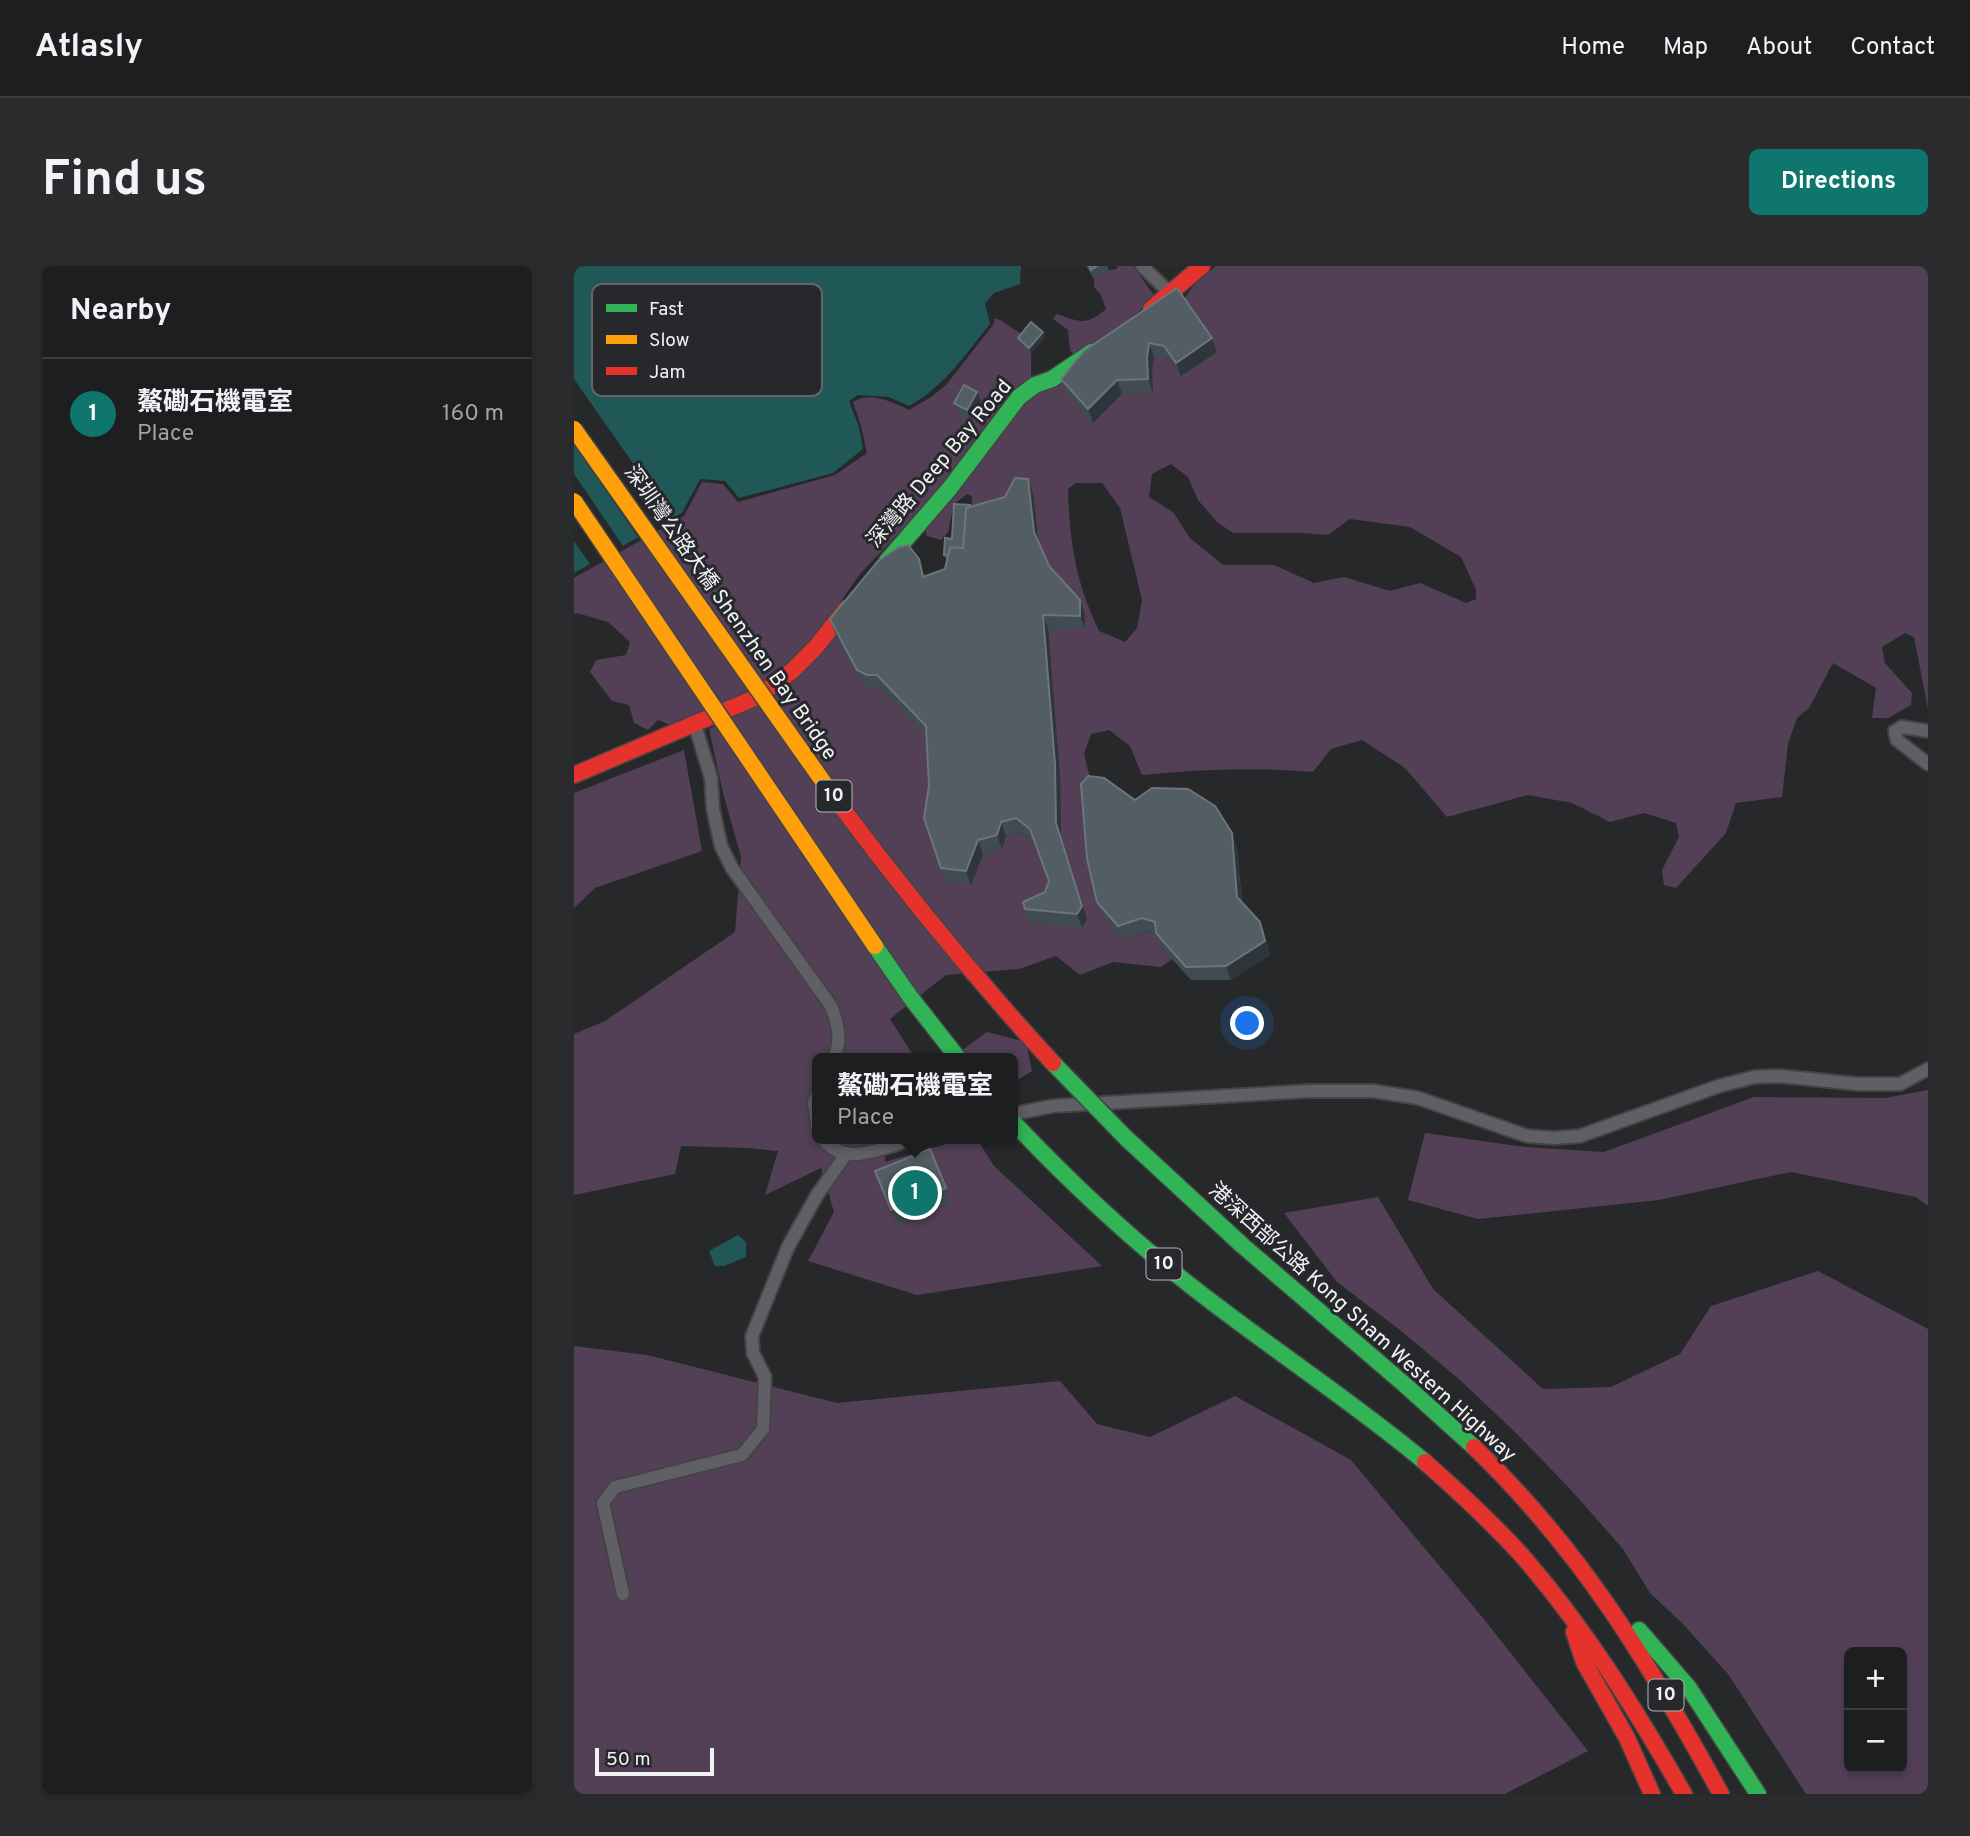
<!DOCTYPE html>
<html lang="en">
<head>
<meta charset="utf-8">
<style>
	body { margin:0; font-family:Overpass,"Noto Sans SC",sans-serif; background:#2a2b2d; color:#f1f3f6 }
	.controls { position:absolute; right:21px; bottom:21px; display:grid; overflow:hidden; border-radius:10px; box-shadow:0 4px 10px #0003 }
	.controls button { width:63px; height:63px; display:grid; place-items:center; padding:0; border:0; border-bottom:2px solid #3b3c3e; background:#1d1e20; color:#f1f3f6; font:35px sans-serif }
	.scale { position:absolute; left:21px; bottom:18px; width:119px; box-sizing:border-box; padding-left:7px; border:4px solid #f0f2f4; border-top:0; font-size:19px; line-height:24px; white-space:nowrap; color:#f0f2f4; -webkit-text-stroke:5px #26282b; paint-order:stroke }
	.you { position:absolute; left:674px; top:758px; width:24px; height:24px; margin:-18px; border:5px solid #fff; border-radius:50%; background:#1a73e8; box-shadow:0 0 0 10px #1a73e833 }
	.badge { display:grid; place-items:center; width:46px; height:46px; border-radius:50%; background:#0f766e; color:#fff; font-size:23px; font-weight:700 }
	.pin { position:absolute; translate:-50% -50%; border:4px solid #fff; box-shadow:0 2px 7px #0006 }
	.popup { position:absolute; left:238px; top:787px; width:206px; height:91px; box-sizing:border-box; display:grid; place-content:center; border-radius:10px; background:#1d1e20; filter:drop-shadow(0 2px 5px #0005); font-size:23px; white-space:nowrap; color:#a0a2a5 }
	.popup b { font-size:26px; color:#f1f3f6 }
	.popup::after { content:''; position:absolute; left:50%; top:100%; margin-left:-14px; border:14px solid transparent; border-top-color:#1d1e20 }
	.list { margin:0; padding:0; list-style:none }
	h2 { display:flex; justify-content:space-between; align-items:center; height:91px; margin:0; padding:0 28px; font-size:30px }
	h2 small { font-size:23px; font-weight:400; color:#a0a2a5 }
	.list li { display:grid; grid-template-columns:46px 1fr auto; gap:21px; align-items:center; box-sizing:border-box; height:112px; padding:0 28px; border-top:2px solid #3b3c3e }
	.list b { display:block; font-size:26px; white-space:nowrap }
	.list p { margin:0; font-size:23px; white-space:nowrap; color:#a0a2a5 }
	.list em { font-size:23px; font-style:normal; color:#a0a2a5 }
	.map { position:relative; flex:none; width:1354px; height:1528px; overflow:hidden; border-radius:10px }
	header { display:flex; align-items:center; gap:42px; box-sizing:border-box; height:98px; padding:0 35px; background:#1d1e20; border-bottom:2px solid #3b3c3e }
	header strong { font-size:33px }
	nav { display:flex; gap:38px; margin-inline-start:auto; font-size:24px }
	.intro { display:flex; align-items:center; justify-content:space-between; box-sizing:border-box; height:168px; padding:0 42px }
	h1 { margin:0; font-size:49px }
	.button { padding:18px 32px; border-radius:10px; background:#0f766e; color:#fff; font-size:24px; font-weight:700 }
	main { display:flex; gap:42px; padding:0 42px }
	aside { flex:1; background:#1d1e20; border-radius:10px; box-shadow:0 4px 10px #0003 }
	.map>svg:first-child { display:block }
	.green { fill:#534057; fill-rule:evenodd }
	.water { fill:#205858 }
	.pier { fill:#27282a }
	.lines { fill:none; stroke-linecap:round; stroke-linejoin:round }
	.street-casing { stroke:#444445; stroke-width:16 }
	.fast-casing { stroke:#444445; stroke-width:19 }
	.jam-casing { stroke:#444445; stroke-width:19 }
	.street { stroke:#605f66; stroke-width:12 }
	.fast { stroke:#30b455; stroke-width:16 }
	.jam { stroke:#e5322d; stroke-width:16 }
	.fast-bridge-casing { stroke:#444445; stroke-width:19; stroke-linecap:butt }
	.slow-bridge-casing { stroke:#444445; stroke-width:19; stroke-linecap:butt }
	.jam-bridge-casing { stroke:#444445; stroke-width:19; stroke-linecap:butt }
	.fast-bridge { stroke:#30b455; stroke-width:16 }
	.slow-bridge { stroke:#ff9f0a; stroke-width:16 }
	.jam-bridge { stroke:#e5322d; stroke-width:16 }
	.wall { fill:#3f4c52 }
	.shaded-wall { fill:#2e363b }
	.building { fill:#525e64; stroke:#6b757a; stroke-width:2 }
	.labels { text-anchor:middle; dominant-baseline:central; stroke-width:6; stroke-linejoin:round; paint-order:stroke }
	.shield { fill:#26282b; stroke:#b3b5b8; stroke-width:2 }
	.shield-label { font-size:19px; font-weight:bold; fill:#f0f2f4 }
	.street-label { font-size:21px; fill:#f0f2f4; stroke:#26282b }
	.key { fill:#26282b; stroke:#636567; stroke-width:2 }
	.key-label { font-size:19px; fill:#f0f2f4 }
</style>
</head>
<body>
<header>
<strong>Atlasly</strong>
<nav><a>Home</a><a>Map</a><a>About</a><a>Contact</a></nav>
</header>
<div class="intro"><h1>Find us</h1><a class="button">Directions</a></div>
<main>
<aside>
<h2>Nearby<small></small></h2>
<ul class="list">
<li><span class="badge">1</span><div><b>鰲磡石機電室</b><p>Place</p></div><em>160 m</em></li>
</ul>
</aside>
<div class="map">
<svg width="1354" height="1528" viewBox="0 0 1354 1528">
	<rect width="100%" height="100%" fill="#27282a"/>
	<g class="green">
		<path d="M 543,0 L 559,0 L 581,31 L 559,51 L 500,91 L 496,83 L 494,64 L 479,53 L 483,48 C 506,56 512,60 532,43 L 527,29 L 520,21 L 520,13 L 535,4 L 543,3 Z"/>
		<path d="M 642,0 L 1354,0 L 1354,443 L 1340,371 L 1331,367 L 1308,381 L 1311,397 L 1338,427 L 1337,439 L 1314,452 L 1298,452 L 1302,422 L 1259,397 L 1235,442 L 1223,452 L 1214,478 L 1208,531 L 1162,537 L 1152,567 L 1102,622 L 1090,619 L 1088,604 L 1105,571 L 1102,557 L 1070,547 L 1036,556 L 998,537 L 954,529 L 873,551 L 831,502 L 788,474 L 757,483 L 739,506 C 681,501 626,503 568,509 L 556,480 L 535,464 L 517,468 L 510,488 L 519,523 L 518,605 L 528,649 L 549,673 L 573,665 L 586,670 L 587,681 L 598,693 L 587,701 L 539,696 L 506,709 L 482,690 L 445,703 L 372,709 L 316,753 L 341,792 L 243,792 L 243,873 L 311,873 L 311,896 L 389,873 L 403,873 L 420,900 L 528,1000 L 343,1029 L 234,995 L 260,946 L 247,902 L 191,929 L 204,885 L 174,882 L 107,880 L 101,908 L 0,929 L 0,768 L 31,755 L 161,666 L 167,591 L 149,527 L 135,463 L 173,445 L 221,414 L 261,367 L 298,423 L 308,423 L 357,473 L 397,619 L 409,588 L 428,583 L 432,570 L 447,566 L 461,577 L 480,629 L 456,657 L 508,661 L 513,653 L 487,571 L 486,511 L 474,363 L 397,255 L 398,230 L 393,228 L 380,238 L 374,266 L 367,274 L 353,270 L 351,262 L 449,137 L 463,126 L 500,106 L 548,128 L 578,105 L 580,91 L 595,93 L 607,110 L 608,36 L 622,16 ZM 597,198 L 614,211 L 624,234 L 643,256 L 659,267 L 728,267 L 754,269 L 776,253 L 836,261 L 887,291 L 902,324 L 902,333 L 892,337 L 846,317 L 816,325 L 770,311 L 740,317 L 700,299 L 649,299 L 616,272 L 599,246 L 575,231 L 578,208 ZM 502,217 L 528,217 L 546,242 L 568,334 L 563,362 L 551,376 L 525,365 C 501,313 496,279 494,223 Z"/>
		<path d="M 421,52 C 433,56 439,65 452,69 L 446,77 L 457,87 L 457,111 L 428,136 L 411,164 L 365,224 L 286,308 L 239,375 L 181,426 L 103,462 L 84,454 L 74,464 L 60,457 L 55,439 L 38,435 L 16,406 L 22,394 L 52,389 L 56,376 L 34,356 L 3,347 L 0,349 L 0,312 L 110,250 L 128,216 L 149,218 L 164,236 L 261,209 L 293,187 L 287,160 L 279,136 C 296,125 318,136 335,144 L 357,131 L 372,119 L 419,59 Z"/>
		<polygon points="110,484 128,585 21,622 0,642 0,527"/>
		<polygon points="413,766 452,776 458,805 439,817 439,792 359,792 387,785"/>
		<polygon points="1354,824 1354,940 1342,931 1217,906 1085,934 904,953 834,934 851,867 951,881 1030,886 1180,831 1311,832"/>
		<path d="M 804,931 L 859,1023 L 969,1123 L 1037,1121 L 1106,1088 L 1137,1040 L 1244,1005 L 1354,1063 L 1354,1528 L 1232,1528 L 1154,1408 L 1109,1358 L 1076,1327 L 1049,1283 L 997,1224 L 943,1168 L 886,1114 L 826,1064 L 763,1016 L 710,947 ZM 1275,1386 L 1328,1386 L 1328,1502 L 1275,1502 Z"/>
		<polygon points="0,1080 73,1089 263,1137 486,1115 523,1158 576,1171 661,1130 777,1194 909,1352 1014,1485 931,1528 0,1528"/>
	</g>
	<g class="water">
		<path d="M 0,0 L 447,0 L 446,18 L 420,27 L 411,37 L 416,58 C 391,89 371,120 335,140 L 315,131 L 284,129 L 275,135 L 285,161 L 289,183 L 259,207 L 165,232 L 151,215 L 126,213 L 108,247 L 0,307 Z"/>
		<polygon points="164,969 172,976 172,991 150,1000 141,1000 135,985"/>
	</g>
	<g class="pier">
		<polygon points="0,113 100,256 66,274 0,179"/>
		<polygon points="0,208 51,283 18,301 0,275"/>
	</g>
	<g class="lines">
		<g class="street-casing">
			<g id="street">
				<polyline points="568,0 596,27"/>
				<path d="M 121,459 L 137,512 L 139,543 L 147,580 L 158,602 L 257,740 C 264,758 268,774 260,792"/>
				<polyline points="1354,465 1328,461 1321,465 1323,474 1354,498"/>
				<polyline points="243,829 240,836 243,860"/>
				<polyline points="439,848 479,840 736,825 799,825 844,832 953,870 980,872 1006,870 1145,820 1180,811 1205,810 1284,818 1326,818 1354,803"/>
				<path d="M 249,873 C 272,903 311,880 340,873"/>
				<polyline points="49,1328 29,1237 41,1221 168,1189 189,1163 191,1111 179,1087 178,1070 214,981 243,929 273,887"/>
			</g>
		</g>
		<g class="fast-casing">
			<g id="fast">
				<polyline points="313,295 376,222 445,131 461,119 478,113 518,86"/>
				<path d="M 439,856 C 493,913 550,967 612,1016 C 690,1078 774,1132 851,1196"/>
				<polyline points="552,872 669,980 830,1118 900,1181"/>
				<polyline points="1065,1364 1115,1422 1184,1528"/>
			</g>
		</g>
		<g class="jam-casing">
			<g id="jam">
				<polyline points="577,43 628,0"/>
				<polyline points="0,509 183,431 218,405 242,381 272,343"/>
				<path d="M 900,1181 C 1009,1286 1075,1397 1147,1528"/>
				<path d="M 851,1196 C 886,1227 920,1258 951,1293 C 1013,1365 1063,1446 1110,1528"/>
				<polyline points="1000,1366 1010,1396 1053,1472 1078,1528"/>
			</g>
		</g>
		<use href="#street" class="street"/>
		<use href="#fast" class="fast"/>
		<use href="#jam" class="jam"/>
		<g class="fast-bridge-casing">
			<g id="fast-bridge">
				<polyline points="301,680 337,732 384,792"/>
				<polyline points="479,797 552,872"/>
			</g>
		</g>
		<g class="slow-bridge-casing">
			<g id="slow-bridge">
				<polyline points="0,163 260,531"/>
				<polyline points="0,235 301,680"/>
			</g>
		</g>
		<g class="jam-bridge-casing">
			<path id="jam-bridge" d="M 260,531 C 328,623 401,712 479,797"/>
		</g>
		<use href="#fast-bridge" class="fast-bridge"/>
		<use href="#slow-bridge" class="slow-bridge"/>
		<use href="#jam-bridge" class="jam-bridge"/>
	</g>
	<g class="wall">
		<polygon points="512,0 533,0 535,4 520,13"/>
		<polygon points="603,22 638,72 643,86 607,110 595,93 580,91 578,105 579,127 548,128 519,157 492,127 487,113"/>
		<polygon points="469,66 471,71 457,87 445,77 444,72"/>
		<polygon points="407,135 397,154 383,146 380,137"/>
		<polygon points="459,227 465,276 475,300 506,334 511,348 511,363 474,363 486,512 487,570 513,653 508,662 456,657 451,643 471,626 475,615 461,577 447,566 432,570 428,583 409,588 397,619 372,616 350,552 355,520 352,469 308,423 298,423 288,418 261,367 256,353 350,307 351,310 371,303 373,294 372,294 370,289 396,239 396,240"/>
		<polygon points="561,534 663,581 668,635 686,656 691,669 696,689 657,714 617,714 587,681 583,669 573,665 549,673 528,650 523,636"/>
		<polygon points="301,905 372,922 377,936 322,958"/>
	</g>
	<g class="shaded-wall">
		<polygon points="469,66 471,71 457,87 455,82"/>
		<polygon points="638,72 643,86 607,110 602,97"/>
		<polygon points="575,77 580,91 578,105 579,127 574,113 573,91"/>
		<polygon points="543,114 548,128 519,157 514,143"/>
		<polygon points="403,126 407,135 397,154 393,144"/>
		<polygon points="454,213 459,227 465,279 460,266"/>
		<polygon points="506,334 511,348 511,363 506,350"/>
		<polygon points="469,349 474,363 486,512 487,570 513,653 508,662 503,648 482,557"/>
		<polygon points="427,556 432,570 428,583 423,569"/>
		<polygon points="658,567 663,581 668,644 663,631"/>
		<polygon points="404,574 409,588 397,619 392,605"/>
		<polygon points="686,656 691,669 696,689 657,714 652,700"/>
	</g>
	<g class="building">
		<polygon points="515,0 523,0 517,4"/>
		<polygon points="603,22 638,72 602,97 590,80 575,77 573,91 574,113 543,114 514,143 487,113 510,85"/>
		<polygon points="457,56 469,66 455,82 444,72"/>
		<polygon points="390,119 403,126 393,144 380,137"/>
		<polygon points="441,212 454,213 460,266 475,300 506,334 506,350 469,349 481,498 482,557 508,640 503,648 451,643 449,636 471,626 475,615 456,563 442,552 427,556 423,569 404,574 392,605 367,602 350,552 355,520 352,460 303,409 293,409 283,404 256,353 304,295 325,281 334,279 345,293 349,311 371,303 376,281 389,282 392,242 431,231"/>
		<polygon points="380,238 396,239 396,241 392,242 389,282 376,281 374,290 370,289 371,272 378,273"/>
		<polygon points="514,510 530,512 561,534 578,522 614,523 641,540 658,567 663,631 686,656 691,675 652,700 612,701 582,667 581,656 568,652 544,660 523,636 513,592 507,518"/>
		<polygon points="356,883 372,922 317,944 301,905"/>
	</g>
	<g class="labels">
		<g class="shield">
			<rect x="242.5" y="514.5" width="35" height="31" rx="5"/>
			<rect x="572.5" y="982.5" width="35" height="31" rx="5"/>
			<rect x="1074.5" y="1413.5" width="35" height="31" rx="5"/>
		</g>
		<g class="shield-label">
			<text x="260" y="530">10</text>
			<text x="590" y="998">10</text>
			<text x="1092" y="1429">10</text>
		</g>
		<g class="street-label">
			<text transform="translate(366 198) rotate(-50)">深灣路 Deep Bay Road</text>
			<text transform="translate(156 347) rotate(55)">深圳灣公路大橋 Shenzhen Bay Bridge</text>
			<text transform="translate(788 1057) rotate(42)">港深西部公路 Kong Sham Western Highway</text>
		</g>
	</g>
	<rect x="18" y="18" width="230" height="112" rx="10" class="key"/>
	<rect x="32" y="38" width="31" height="8" fill="#30b455"/>
	<rect x="32" y="69" width="31" height="9" fill="#ff9f0a"/>
	<rect x="32" y="101" width="31" height="8" fill="#e5322d"/>
	<g class="key-label">
		<text x="75" y="49">Fast</text>
		<text x="75" y="80">Slow</text>
		<text x="75" y="112">Jam</text>
	</g>
</svg>
<div class="controls">
<button>+</button>
<button>−</button>
</div>
<div class="scale">50 m</div>
<div class="you"></div>
<div class="pin badge" style="left:341px;top:927px">1</div>
<div class="popup"><b>鰲磡石機電室</b>Place</div>
</div>
</main>
</body>
</html>
